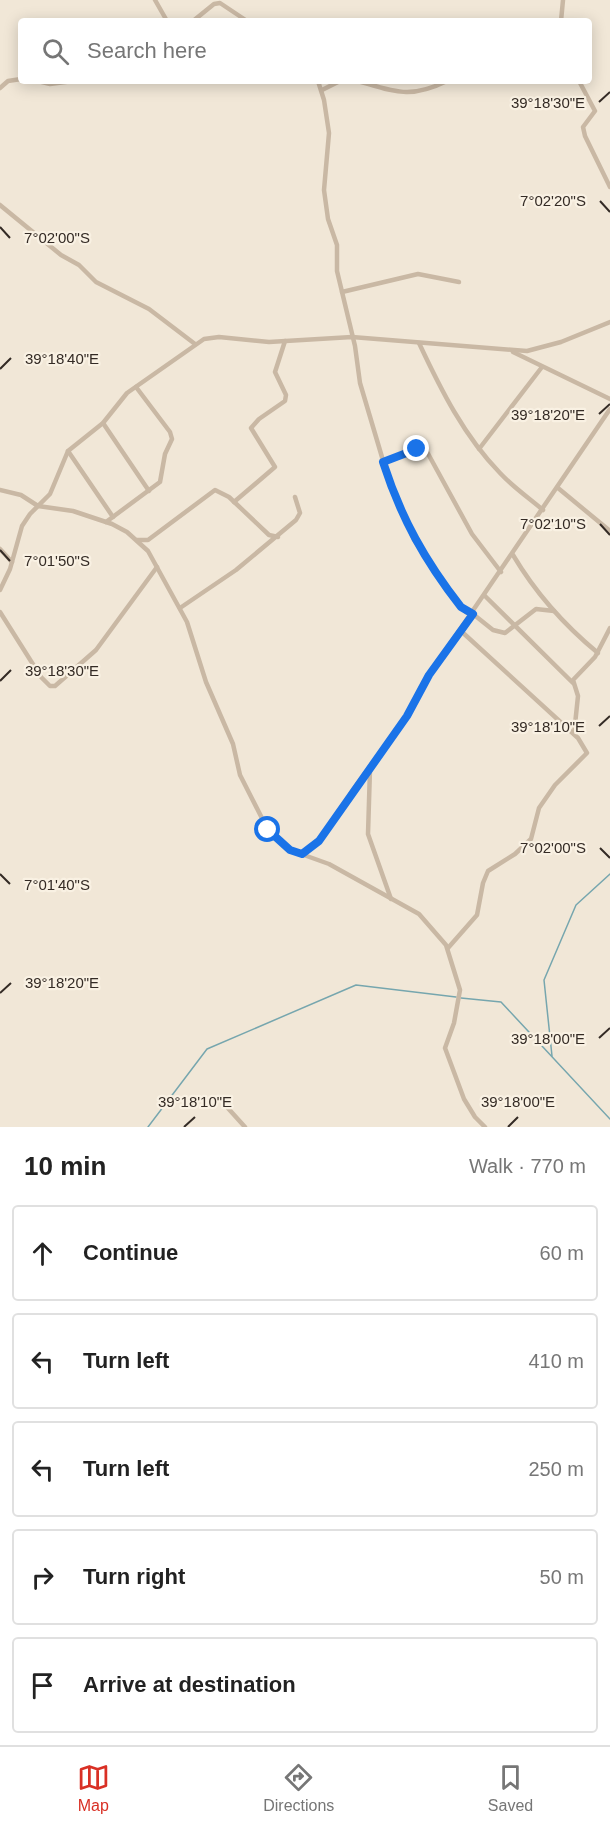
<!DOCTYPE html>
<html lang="en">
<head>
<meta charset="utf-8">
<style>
	body { margin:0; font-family:Helvetica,sans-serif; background:#f6f6f6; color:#222 }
	.stop { position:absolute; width:18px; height:18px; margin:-14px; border:4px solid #1a73e8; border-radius:50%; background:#fff }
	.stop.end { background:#1a73e8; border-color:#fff; box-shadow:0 2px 6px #0008 }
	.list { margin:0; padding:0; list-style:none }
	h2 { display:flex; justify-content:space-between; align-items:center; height:78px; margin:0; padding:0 24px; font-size:26px }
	h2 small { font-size:20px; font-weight:400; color:#767676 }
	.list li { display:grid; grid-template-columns:39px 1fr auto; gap:18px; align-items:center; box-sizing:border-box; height:96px; margin:0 12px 12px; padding:0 12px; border:2px solid #e0e0e0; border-radius:6px }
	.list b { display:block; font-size:22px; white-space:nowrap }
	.list em { font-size:20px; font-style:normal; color:#767676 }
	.icon { flex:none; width:33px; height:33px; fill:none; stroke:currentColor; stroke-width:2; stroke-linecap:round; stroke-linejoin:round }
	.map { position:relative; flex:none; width:610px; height:1127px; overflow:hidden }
	.search { position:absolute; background:#fff; box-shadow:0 3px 15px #0003; left:18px; right:18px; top:18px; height:66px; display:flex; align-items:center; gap:15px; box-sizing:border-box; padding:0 21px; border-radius:6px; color:#767676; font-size:22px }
	.sheet { height:618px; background:#fff }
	nav { display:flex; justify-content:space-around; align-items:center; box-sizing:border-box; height:84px; border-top:2px solid #e0e0e0; background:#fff; font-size:16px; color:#767676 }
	nav a { display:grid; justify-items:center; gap:3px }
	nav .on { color:#d93025 }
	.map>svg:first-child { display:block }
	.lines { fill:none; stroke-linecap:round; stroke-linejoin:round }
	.stream { stroke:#76a6ae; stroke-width:1.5 }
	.minor { stroke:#c9b8a4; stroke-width:4.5 }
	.route { stroke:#1a73e8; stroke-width:8 }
	.ticks { fill:none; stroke:#342b25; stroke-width:2 }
	.ticks-label { font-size:15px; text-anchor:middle; fill:#342b25; stroke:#f9f1e3; stroke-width:4.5; stroke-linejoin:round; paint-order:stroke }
</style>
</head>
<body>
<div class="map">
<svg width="610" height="1127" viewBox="0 0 610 1127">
	<rect width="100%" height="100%" fill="#f1e7d7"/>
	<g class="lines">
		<g class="stream">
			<polyline points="461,998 501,1002 610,1119"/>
			<polyline points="552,1056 544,980 576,905 610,874"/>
			<polyline points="148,1127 207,1049 356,985 456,997"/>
		</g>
		<g class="minor">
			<polyline points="155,0 167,21"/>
			<polyline points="193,21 214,4 220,3 247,21"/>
			<polyline points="561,21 563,0"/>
			<polyline points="38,81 50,84 73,81"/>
			<polyline points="318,81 324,100 329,133 324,190 328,219 337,245 337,271 355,346 360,383 387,474 414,540 456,601 466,612 473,614 493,630 505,633 536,609 554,611"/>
			<path d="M 358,81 C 396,92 410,99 447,81"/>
			<polyline points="579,81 595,111 583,127 585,136 610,187"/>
			<polyline points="0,88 8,81 21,79"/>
			<polyline points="322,90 340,81"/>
			<polyline points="0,205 61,255 79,265 96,282 149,309 195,344"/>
			<polyline points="342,292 418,274 459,282"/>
			<path d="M 419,343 C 441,390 464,436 500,473 C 513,487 529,498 543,510"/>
			<polyline points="513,352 610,399"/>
			<polyline points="103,423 149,491"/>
			<polyline points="479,449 542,367"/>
			<polyline points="68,451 113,517"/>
			<polyline points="383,462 421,448 426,450 472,534 501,572"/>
			<polyline points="558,488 610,531"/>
			<polyline points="0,490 21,495 38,506 73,511 112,524 127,532 148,551 187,622 206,682 233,744 240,775 268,830 290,850 329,864 419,914 446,945 460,990 454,1023 445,1048 464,1099 475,1117 485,1127"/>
			<polyline points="234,502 275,467 251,428 259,419 285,401 286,395 275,372 285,341"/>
			<polyline points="106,522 160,482 165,454 172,439 170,432 136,387"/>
			<polyline points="137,540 148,540 215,490 229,497 269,535 278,537"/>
			<polyline points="0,549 12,562"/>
			<path d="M 513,555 C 535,592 564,625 598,653"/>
			<polyline points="0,590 10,569 22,526 30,514 50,494 68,451 103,423 127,393 204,339 219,337 269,342 352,337 527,351 561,342 610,322"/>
			<polyline points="485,596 573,683"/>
			<polyline points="180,608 236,570 296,520 300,513 295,497"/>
			<polyline points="0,612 41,677 50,686 55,686 96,650 157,567"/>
			<polyline points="574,734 578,696 573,680 595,657 610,628"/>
			<polyline points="370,769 368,834 391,899"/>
			<polyline points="302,854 319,841 338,816 352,791 407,716 429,675 610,409"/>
			<polyline points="448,948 477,915 483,883 488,871 515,854 531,839 539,808 555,785 587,753 578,738 461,631"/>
			<polyline points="226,1106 245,1127"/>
		</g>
	</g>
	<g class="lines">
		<path class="route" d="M 268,830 L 290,850 L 302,854 L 319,841 L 407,716 L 429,675 L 473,614 L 461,607 C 425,561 401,518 383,462 L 417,449"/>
	</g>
	<path class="ticks" d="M 599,102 L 610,92M 600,201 L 610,212M 0,227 L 10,238M 0,369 L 11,358M 599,414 L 610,404M 600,524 L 610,535M 0,550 L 10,561M 0,681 L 11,670M 599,726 L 610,716M 600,848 L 610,858M 0,874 L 10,884M 0,993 L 11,983M 599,1038 L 610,1028M 184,1127 L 195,1117M 508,1127 L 518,1117"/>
	<g class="ticks-label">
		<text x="548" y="108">39°18'30"E</text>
		<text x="553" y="206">7°02'20"S</text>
		<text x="57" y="243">7°02'00"S</text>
		<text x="62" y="364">39°18'40"E</text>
		<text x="548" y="420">39°18'20"E</text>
		<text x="553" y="529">7°02'10"S</text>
		<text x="57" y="566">7°01'50"S</text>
		<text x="62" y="676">39°18'30"E</text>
		<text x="548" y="732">39°18'10"E</text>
		<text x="553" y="853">7°02'00"S</text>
		<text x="57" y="890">7°01'40"S</text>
		<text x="62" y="988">39°18'20"E</text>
		<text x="548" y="1044">39°18'00"E</text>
		<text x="195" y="1107">39°18'10"E</text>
		<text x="518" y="1107">39°18'00"E</text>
	</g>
</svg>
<div class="stop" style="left:268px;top:830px"></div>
<div class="stop end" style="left:417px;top:449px"></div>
<div class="search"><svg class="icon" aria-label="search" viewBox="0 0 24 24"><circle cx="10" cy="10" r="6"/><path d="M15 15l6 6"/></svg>Search here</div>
</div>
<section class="sheet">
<h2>10 min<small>Walk · 770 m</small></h2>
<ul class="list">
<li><svg class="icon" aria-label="ahead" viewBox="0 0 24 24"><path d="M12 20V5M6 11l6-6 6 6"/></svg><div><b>Continue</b></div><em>60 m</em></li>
<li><svg class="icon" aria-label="left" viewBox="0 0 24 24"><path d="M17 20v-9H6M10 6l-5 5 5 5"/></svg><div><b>Turn left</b></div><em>410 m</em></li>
<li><svg class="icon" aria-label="left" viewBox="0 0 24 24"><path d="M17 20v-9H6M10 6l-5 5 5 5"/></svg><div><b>Turn left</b></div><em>250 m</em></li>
<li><svg class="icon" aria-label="right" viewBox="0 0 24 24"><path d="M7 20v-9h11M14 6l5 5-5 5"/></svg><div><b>Turn right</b></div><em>50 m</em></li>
<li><svg class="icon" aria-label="arrive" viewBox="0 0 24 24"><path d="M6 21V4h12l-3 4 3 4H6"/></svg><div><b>Arrive at destination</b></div></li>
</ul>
</section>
<nav>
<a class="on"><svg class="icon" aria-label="map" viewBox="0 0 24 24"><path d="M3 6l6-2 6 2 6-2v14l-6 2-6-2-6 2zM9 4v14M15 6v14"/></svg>Map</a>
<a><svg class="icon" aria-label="directions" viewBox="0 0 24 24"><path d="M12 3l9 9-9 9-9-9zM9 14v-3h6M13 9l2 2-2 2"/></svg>Directions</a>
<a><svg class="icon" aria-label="saved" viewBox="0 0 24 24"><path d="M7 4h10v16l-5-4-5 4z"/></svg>Saved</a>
</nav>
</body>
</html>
